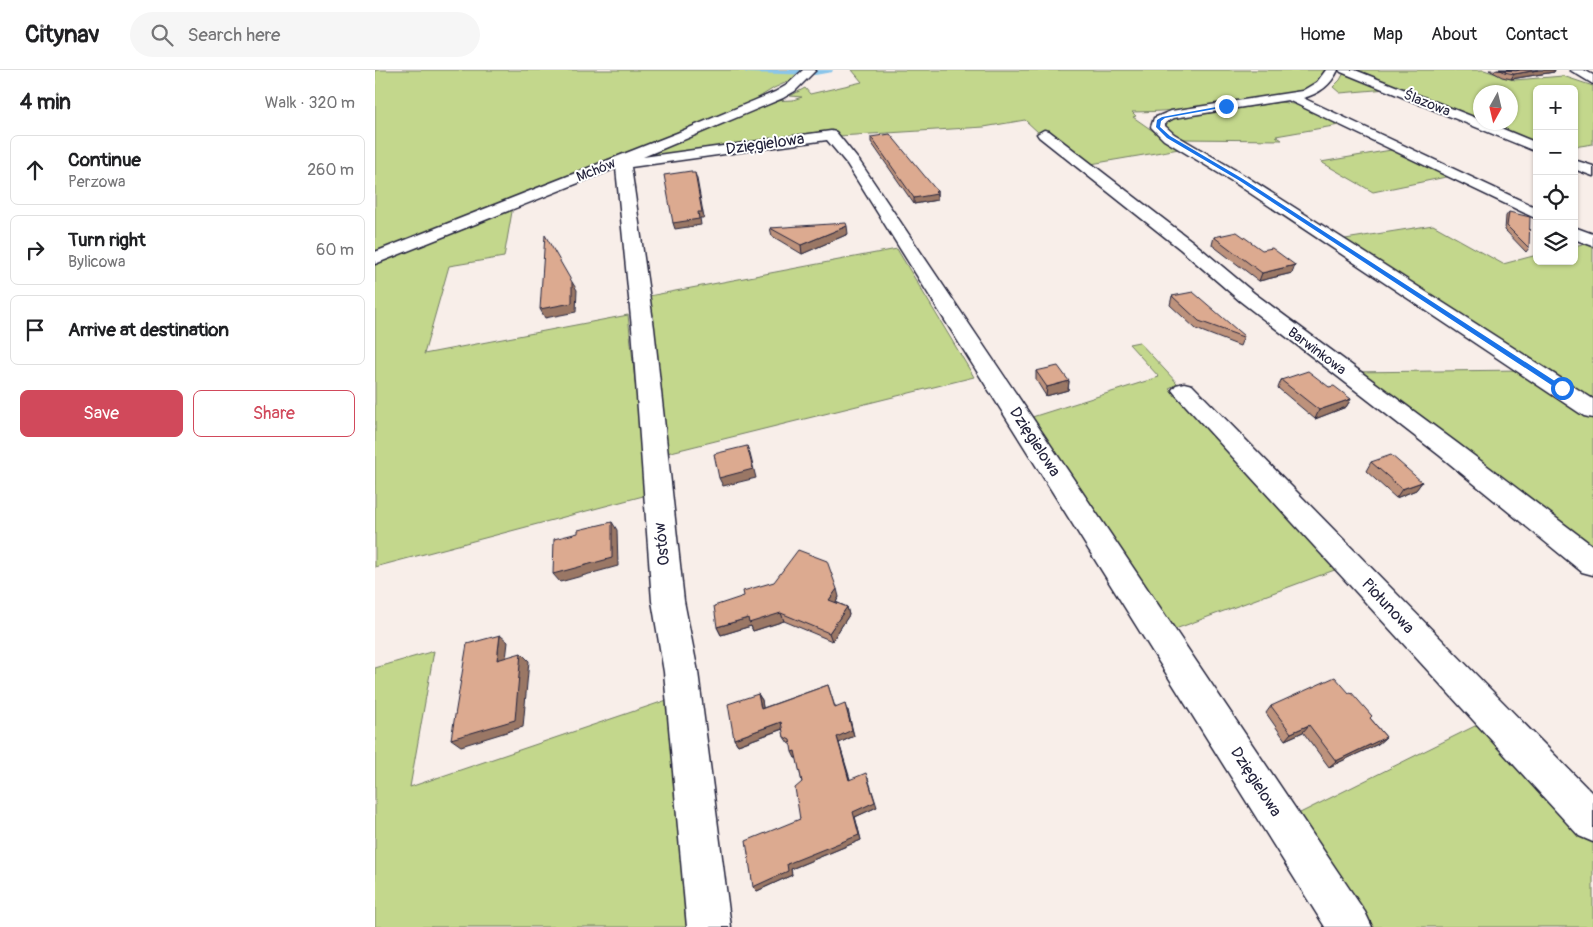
<!DOCTYPE html>
<html lang="en">
<head>
<meta charset="utf-8">
<style>
	body { margin:0; font-family:Pangolin,sans-serif; background:#f6f6f6; color:#202124 }
	.controls { position:absolute; right:15px; top:15px; display:grid; overflow:hidden; border-radius:8px; box-shadow:0 1px 4px #0004 }
	.controls button { width:45px; height:45px; display:grid; place-items:center; padding:0; border:0; border-bottom:1px solid #e0e0e0; background:#fff; color:#202124; font:25px sans-serif }
	.compass { position:absolute; left:1098px; top:15px; width:45px; height:45px; border-radius:50%; background:#fff; box-shadow:0 1px 4px #0004; rotate:188deg }
	.stop { position:absolute; width:15px; height:15px; margin:-11px; border:4px solid #1a73e8; border-radius:50%; background:#fff }
	.stop.end { background:#1a73e8; border-color:#fff; box-shadow:0 1px 5px #0008 }
	.list { margin:0; padding:0; list-style:none }
	h2 { display:flex; justify-content:space-between; align-items:center; height:65px; margin:0; padding:0 20px; font-size:21px }
	h2 small { font-size:16px; font-weight:400; color:#757577 }
	.list li { display:grid; grid-template-columns:32px 1fr auto; gap:15px; align-items:center; box-sizing:border-box; height:70px; margin:0 10px 10px; padding:0 10px; border:1px solid #e0e0e0; border-radius:8px }
	.list b { display:block; font-size:19px; white-space:nowrap }
	.list p { margin:0; font-size:16px; white-space:nowrap; color:#757577 }
	.list em { font-size:16px; font-style:normal; color:#757577 }
	.actions { display:flex; gap:10px; padding:15px 20px }
	.actions a { flex:1; padding:11px 0; border:1px solid #d1495b; border-radius:8px; text-align:center; font-size:18px; color:#d1495b }
	.actions .main { background:#d1495b; color:#fff }
	.icon { flex:none; width:28px; height:28px; fill:none; stroke:currentColor; stroke-width:2; stroke-linecap:round; stroke-linejoin:round }
	.map { position:relative; flex:none; width:1218px; height:857px; overflow:hidden }
	header { display:flex; align-items:center; gap:30px; box-sizing:border-box; height:70px; padding:0 25px; background:#fff; border-bottom:1px solid #e0e0e0 }
	header strong { font-size:24px }
	nav { display:flex; gap:28px; margin-inline-start:auto; font-size:18px }
	.search { width:350px; height:45px; background:#f6f6f6; display:flex; align-items:center; gap:12px; box-sizing:border-box; padding:0 18px; border-radius:28px; color:#757577; font-size:19px }
	main { display:flex }
	aside { flex:1; background:#fff }
	.map>svg:first-child { display:block }
	.green { fill:#c3d78c; stroke:#727c64 }
	.lines { fill:none; stroke-linecap:round; stroke-linejoin:round }
	.canal { fill:#8ac5ea; fill-rule:evenodd }
	.minor-casing { stroke:#22223b; stroke-width:3 }
	.minor { fill:#fff; fill-rule:evenodd }
	.wall { fill:#bd927c; stroke:#22223b }
	.shaded-wall { fill:#9a7765; stroke:#22223b }
	.building { fill:#dcaa90; stroke:#22223b }
	.route { fill:#1a73e8 }
	.labels { text-anchor:middle; dominant-baseline:central; stroke-width:4; stroke-linejoin:round; paint-order:stroke }
	.far-street-label { font-size:14px; fill:#22223b; stroke:#fff }
	.street-label { font-size:16px; fill:#22223b; stroke:#fff }
</style>
</head>
<body>
<header>
<strong>Citynav</strong>
<div class="search"><svg class="icon" aria-label="search" viewBox="0 0 24 24"><circle cx="10" cy="10" r="6"/><path d="M15 15l6 6"/></svg>Search here</div>
<nav><a>Home</a><a>Map</a><a>About</a><a>Contact</a></nav>
</header>
<main>
<aside>
<h2>4 min<small>Walk · 320 m</small></h2>
<ul class="list">
<li><svg class="icon" aria-label="ahead" viewBox="0 0 24 24"><path d="M12 20V5M6 11l6-6 6 6"/></svg><div><b>Continue</b><p>Perzowa</p></div><em>260 m</em></li>
<li><svg class="icon" aria-label="right" viewBox="0 0 24 24"><path d="M7 20v-9h11M14 6l5 5-5 5"/></svg><div><b>Turn right</b><p>Bylicowa</p></div><em>60 m</em></li>
<li><svg class="icon" aria-label="arrive" viewBox="0 0 24 24"><path d="M6 21V4h12l-3 4 3 4H6"/></svg><div><b>Arrive at destination</b></div></li>
</ul>
<div class="actions"><a class="main">Save</a><a>Share</a></div>
</aside>
<div class="map">
<svg width="1218" height="857" viewBox="0 0 1218 857">
	<rect width="100%" height="100%" fill="#f8eee9"/>
	<filter id="ink" filterUnits="userSpaceOnUse"><feTurbulence type="fractalNoise" baseFrequency=".02" numOctaves="2"/><feDisplacementMap in="SourceGraphic" scale="10" xChannelSelector="R" yChannelSelector="G"/><feConvolveMatrix kernelMatrix="1 2 1 2 8 2 1 2 1" color-interpolation-filters="sRGB"/></filter>
	<g filter="url(#ink)">
		<g class="green">
			<polygon points="0,0 431,0 421,8 399,18 360,42 0,183"/>
			<path d="M 477,0 L 952,0 L 943,12 L 932,19 C 878,31 812,42 757,42 L 761,46 L 758,47 L 804,79 L 716,94 L 665,64 L 650,50 L 609,57 L 464,66 L 269,89 L 268,86 L 397,31 L 418,30 L 427,27 L 415,26 L 430,18 L 435,24 L 487,12 Z"/>
			<polygon points="977,0 1109,0 1140,10 1188,6 1218,16 1218,74 1199,77 1199,19 1162,19 1162,74 1108,53 1136,52 1136,22 1106,22 1105,51"/>
			<polygon points="970,1 1012,19 965,23 958,17 965,10"/>
			<polygon points="906,32 929,36 970,54 901,66 907,70 806,69 789,59 793,52 801,48"/>
			<polygon points="1022,79 1076,106 998,122 946,92"/>
			<polygon points="138,136 129,187 74,196 49,284 253,245 272,425 0,497 0,192"/>
			<polygon points="1058,155 1128,194 1162,185 1162,191 1199,191 1199,176 1216,172 1218,173 1218,333 964,170"/>
			<polygon points="522,179 599,307 292,383 274,226"/>
			<polygon points="764,272 803,314 794,318 965,498 795,561 654,348 784,307 754,274"/>
			<polygon points="1149,300 1218,346 1218,485 974,302"/>
			<polygon points="59,581 35,717 292,630 315,857 0,857 0,598"/>
			<polygon points="1108,652 1218,768 1218,857 992,857 919,746"/>
		</g>
		<g class="lines">
			<polygon class="canal" points="367,0 458,0 457,2 440,5 372,3"/>
			<g class="minor-casing">
				<g id="minor">
					<polygon points="428,0 441,0 420,21 408,28 268,87 456,61 461,62 485,92 990,842 997,857 950,857 472,94 452,70 256,97 279,258 309,531 323,602 356,857 312,857 289,602 277,531 257,258 241,98 0,194 0,182 302,63 400,22 412,15"/>
					<path d="M 951,0 L 963,0 C 956,15 944,24 928,28 L 1162,138 L 1162,149 L 913,30 L 799,48 L 790,53 L 790,56 L 799,64 L 872,107 L 1218,329 L 1218,348 L 1209,346 L 860,113 L 789,70 L 776,57 L 779,48 L 796,41 L 927,21 L 942,12 Z"/>
					<polygon points="964,0 980,0 1106,50 1106,52 1111,52 1162,73 1162,82 966,2"/>
					<path d="M 1124,0 L 1150,0 C 1145,5 1132,5 1125,3 Z"/>
					<polygon points="1195,0 1209,0 1218,5 1218,14"/>
					<polygon points="669,60 674,61 817,171 879,223 1082,373 1218,476 1218,505 1207,502 1064,385 865,231 805,179 664,67 662,64"/>
					<polygon points="1199,90 1218,96 1218,106 1199,99"/>
					<polygon points="1199,157 1218,164 1218,176 1199,169"/>
					<polygon points="809,313 817,315 1218,724 1218,772 1204,766 801,325 797,320 801,315"/>
				</g>
			</g>
			<use href="#minor" class="minor"/>
		</g>
		<g class="wall">
			<polygon points="1114,0 1141,1 1145,0 1180,0 1179,2 1136,9 1127,7"/>
			<polygon points="496,67 562,121 562,130 539,134 496,72"/>
			<polygon points="1134,142 1154,178 1151,182 1130,160 1131,146"/>
			<polygon points="395,158 473,164 427,184 397,166"/>
			<polygon points="839,167 920,195 917,203 884,211 837,175"/>
			<polygon points="797,226 869,266 865,276 821,259 795,235"/>
			<polygon points="661,301 694,311 693,320 671,326 661,310"/>
			<polygon points="906,310 954,317 976,329 971,337 940,349 903,318"/>
			<polygon points="996,392 1047,412 1041,420 1021,428 991,401"/>
			<polygon points="464,527 461,532 472,537 474,545 457,571 409,551 378,561 376,556 346,565 342,557"/>
			<polygon points="453,615 460,637 473,640 479,666 464,673 475,709 502,737 480,747 486,770 416,799 417,805 382,821 425,749 427,712 422,688 420,688 416,675 413,673 409,667 408,659 363,675 359,669 383,624 387,630 388,638"/>
			<polygon points="974,623 997,646 995,648 1011,667 1003,674 954,697 928,662 910,670 891,643 896,636"/>
		</g>
		<g class="shaded-wall">
			<polygon points="1163,0 1180,0 1179,2 1136,9 1139,4"/>
			<polygon points="320,103 322,109 329,148 325,148 326,155 300,159 298,153"/>
			<polygon points="562,121 562,130 539,134 539,128"/>
			<polygon points="472,156 473,164 427,184 426,175"/>
			<polygon points="920,195 917,203 884,211 887,203"/>
			<polygon points="197,212 202,220 201,242 170,248 165,239"/>
			<polygon points="694,311 693,320 671,326 672,317"/>
			<polygon points="976,329 971,337 940,349 944,340"/>
			<polygon points="372,376 375,384 381,408 348,416 344,408"/>
			<polygon points="1047,412 1041,420 1021,428 1027,419"/>
			<polygon points="237,452 242,460 243,496 185,512 178,504"/>
			<polygon points="462,519 464,527 457,538 454,530"/>
			<polygon points="472,537 474,545 457,571 454,563"/>
			<polygon points="406,543 409,551 378,561 376,556 346,565 342,557 373,548"/>
			<polygon points="125,565 133,572 130,598 122,590"/>
			<polygon points="146,583 154,591 148,657 86,676 76,669"/>
			<polygon points="383,624 387,630 389,645 386,639"/>
			<polygon points="470,634 479,666 464,673 476,715 474,710 462,667"/>
			<polygon points="406,652 410,658 363,675 359,669"/>
			<polygon points="934,655 928,662 910,670 916,663"/>
			<polygon points="1011,667 1003,674 954,697 961,691"/>
			<polygon points="420,681 424,687 420,688 417,682"/>
			<polygon points="493,708 502,737 480,747 486,770 416,799 417,805 382,821 378,817 412,794 478,742"/>
		</g>
		<g class="building">
			<polygon points="1126,0 1141,1 1145,0 1163,0 1139,4 1129,2"/>
			<polygon points="515,64 562,121 560,122 562,124 539,128 496,67"/>
			<polygon points="316,101 316,103 320,103 327,142 323,142 324,149 298,153 289,105"/>
			<polygon points="1134,142 1155,147 1154,178 1132,156"/>
			<polygon points="471,153 472,156 426,175 395,158"/>
			<polygon points="862,162 887,180 897,178 920,195 887,203 839,167"/>
			<polygon points="170,165 197,212 197,233 165,239"/>
			<polygon points="818,222 869,266 868,267 824,251 797,226"/>
			<polygon points="683,296 694,311 672,317 661,301"/>
			<polygon points="933,301 954,317 959,316 976,329 944,340 906,310"/>
			<polygon points="372,376 378,399 344,408 339,384"/>
			<polygon points="1016,385 1047,412 1027,419 996,392"/>
			<polygon points="237,452 237,488 178,504 179,469 203,463 203,460"/>
			<polygon points="423,480 452,491 462,519 454,530 472,537 454,563 406,543 374,553 373,548 342,557 339,536 369,526 368,521 399,512"/>
			<polygon points="125,565 122,590 146,583 140,650 76,669 92,574"/>
			<polygon points="960,607 974,623 976,622 997,646 995,648 1011,667 961,691 934,655 916,663 896,636"/>
			<polygon points="453,615 460,638 470,634 477,660 462,667 474,710 491,703 500,732 478,742 484,765 412,794 413,801 378,817 371,771 425,749 420,718 427,712 420,681 417,682 415,670 409,667 406,652 359,669 353,634 383,624 386,639"/>
		</g>
	</g>
	<polygon class="route" points="852,35 851,37 790,48 786,51 785,57 795,66 868,109 1189,317 1189,320 1184,320 865,111 792,68 781,57 782,50 787,47"/>
	<g class="labels">
		<g class="far-street-label">
			<text transform="translate(1052 33) rotate(22)">Ślazowa</text>
			<text transform="translate(221 100) rotate(-22)">Mchów</text>
			<text transform="translate(942 281) rotate(37)">Barwinkowa</text>
		</g>
		<g class="street-label">
			<text transform="translate(390 74) rotate(-8)">Dzięgielowa</text>
			<text transform="translate(660 372) rotate(57)">Dzięgielowa</text>
			<text transform="translate(287 474) rotate(-96)">Ostów</text>
			<text transform="translate(1013 536) rotate(47)">Piołunowa</text>
			<text transform="translate(881 712) rotate(57)">Dzięgielowa</text>
		</g>
	</g>
</svg>
<div class="controls">
<button>+</button>
<button>−</button>
<button><svg class="icon" aria-label="locate" viewBox="0 0 24 24"><circle cx="12" cy="12" r="6"/><path d="M12 2v4M12 18v4M2 12h4M18 12h4"/></svg></button>
<button><svg class="icon" aria-label="layers" viewBox="0 0 24 24"><path d="M12 4l9 5-9 5-9-5zM3 14l9 5 9-5"/></svg></button>
</div>
<svg class="compass" viewBox="-18 -18 36 36"><path d="M0-13l5 13h-10z" fill="#e53935"/><path d="M0 13l5-13h-10z" fill="#757577"/></svg>
<div class="stop" style="left:1187px;top:318px"></div>
<div class="stop end" style="left:851px;top:36px"></div>
</div>
</main>
</body>
</html>
